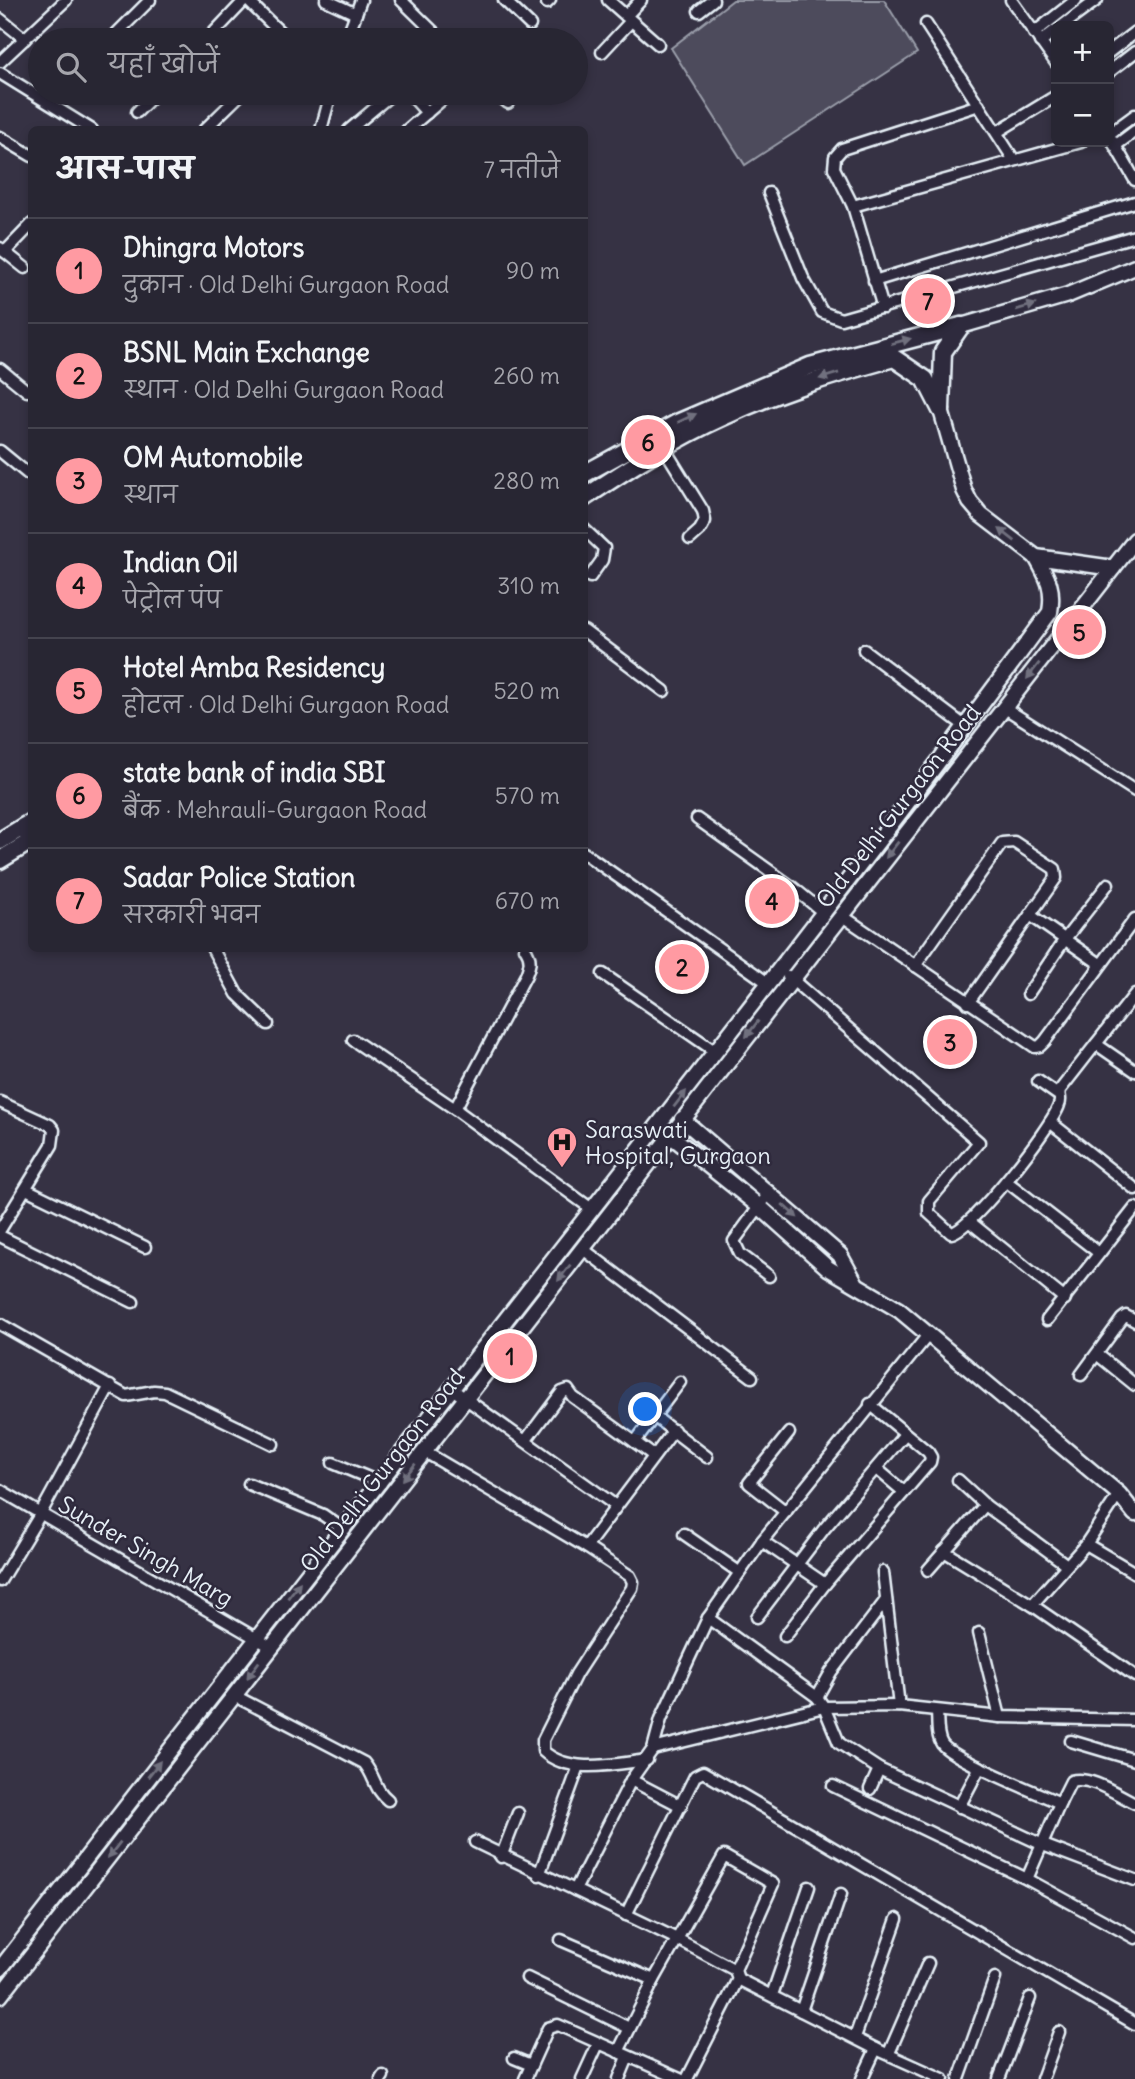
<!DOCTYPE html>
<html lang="hi">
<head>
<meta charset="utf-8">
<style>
	body { margin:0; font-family:Delius,"Playpen Sans Deva",sans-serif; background:#302e3b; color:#f1f3f6 }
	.controls { position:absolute; right:21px; top:21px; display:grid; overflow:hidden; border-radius:10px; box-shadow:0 4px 10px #0003 }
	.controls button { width:63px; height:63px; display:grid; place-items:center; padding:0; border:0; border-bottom:2px solid #44434e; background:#282633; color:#f1f3f6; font:35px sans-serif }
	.you { position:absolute; left:646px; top:1410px; width:24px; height:24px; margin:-18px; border:5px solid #fff; border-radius:50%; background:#1a73e8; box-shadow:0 0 0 10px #1a73e833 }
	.badge { display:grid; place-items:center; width:46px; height:46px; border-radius:50%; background:#ff9aa2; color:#111; font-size:23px; font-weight:700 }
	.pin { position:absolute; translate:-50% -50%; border:4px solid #fff; box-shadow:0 2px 7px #0006 }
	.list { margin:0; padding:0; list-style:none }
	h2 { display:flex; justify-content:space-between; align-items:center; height:91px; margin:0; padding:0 28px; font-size:30px }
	h2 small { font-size:23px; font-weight:400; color:#a5a5ac }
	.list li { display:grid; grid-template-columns:46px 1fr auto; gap:21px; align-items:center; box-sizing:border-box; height:105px; padding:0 28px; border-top:2px solid #44434e }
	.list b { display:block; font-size:26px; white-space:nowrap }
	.list p { margin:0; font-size:23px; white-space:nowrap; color:#a5a5ac }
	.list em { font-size:23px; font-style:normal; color:#a5a5ac }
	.icon { flex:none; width:38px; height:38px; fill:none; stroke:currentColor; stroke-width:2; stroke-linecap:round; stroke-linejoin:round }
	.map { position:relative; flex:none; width:1135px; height:2079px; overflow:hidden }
	.search { position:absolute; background:#282633; box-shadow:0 4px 10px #0003; left:28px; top:28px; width:560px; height:77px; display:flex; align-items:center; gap:18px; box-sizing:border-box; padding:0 24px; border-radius:38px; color:#a5a5ac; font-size:26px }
	.panel { position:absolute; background:#282633; box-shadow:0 4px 10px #0003; left:28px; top:126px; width:560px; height:826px; border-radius:10px }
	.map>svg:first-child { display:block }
	.green { fill:#4d4b5c; stroke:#9a9eaa; stroke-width:2 }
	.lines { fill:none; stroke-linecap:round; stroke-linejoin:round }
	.street-casing { stroke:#e8f1f8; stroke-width:15 }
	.secondary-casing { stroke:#e8f1f8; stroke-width:19 }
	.primary-casing { stroke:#e8f1f8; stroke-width:21 }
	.street { stroke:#2f2a3d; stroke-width:10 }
	.secondary { stroke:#2f2a3d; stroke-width:14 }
	.primary { stroke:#2f2a3d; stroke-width:16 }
	.oneway { fill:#70707e }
	.labels { text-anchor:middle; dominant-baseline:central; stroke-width:5; stroke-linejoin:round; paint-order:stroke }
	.street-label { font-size:23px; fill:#e8f1f8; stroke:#2f2a3d }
	.poi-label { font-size:23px; fill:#e8f1f8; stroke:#2f2a3d; text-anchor:start }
</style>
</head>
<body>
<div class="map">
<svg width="1135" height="2079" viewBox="0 0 1135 2079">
	<rect width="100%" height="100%" fill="#363244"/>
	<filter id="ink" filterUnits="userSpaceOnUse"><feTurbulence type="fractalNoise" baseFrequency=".0143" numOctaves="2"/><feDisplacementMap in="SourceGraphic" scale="14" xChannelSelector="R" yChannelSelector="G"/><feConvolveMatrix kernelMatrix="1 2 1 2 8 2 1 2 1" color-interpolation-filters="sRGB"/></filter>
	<g filter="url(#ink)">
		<polygon class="green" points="733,0 884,0 917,53 745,165 671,48"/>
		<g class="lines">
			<g class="street-casing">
				<g id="street">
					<polyline points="247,0 283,35 286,40"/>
					<polyline points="326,0 356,14"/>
					<polyline points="401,0 442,40"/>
					<polyline points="504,0 530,25"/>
					<polyline points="608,0 658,44"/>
					<polyline points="1011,0 1056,63"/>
					<polyline points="547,3 550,0"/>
					<polyline points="699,11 713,0"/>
					<polyline points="626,16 641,0"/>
					<polyline points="0,19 25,39"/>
					<polyline points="926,24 1014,160"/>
					<polyline points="1062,26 1097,0"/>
					<polyline points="1034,33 1076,0"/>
					<polyline points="110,40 150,0"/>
					<polyline points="207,40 245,0"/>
					<polyline points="346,40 361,0"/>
					<polyline points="1040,42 1056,30"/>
					<polyline points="602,52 631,21"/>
					<polyline points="1109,52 1135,32"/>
					<polyline points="0,62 66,0"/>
					<polyline points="1109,72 1135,52"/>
					<polyline points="0,73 92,130"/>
					<polyline points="409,93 427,113"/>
					<polyline points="496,93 508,103"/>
					<polyline points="137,112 156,93"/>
					<polyline points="204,130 242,93"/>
					<polyline points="321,130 331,93"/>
					<polyline points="349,130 393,93"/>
					<polyline points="407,130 444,98"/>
					<polyline points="997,132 1056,96"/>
					<polyline points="1109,134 1135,115"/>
					<polyline points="1109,135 1135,180"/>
					<polyline points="0,137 32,156"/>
					<polyline points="1115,146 1135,131"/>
					<polyline points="769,193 803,278 822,312 841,319 1135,236"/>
					<polyline points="853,206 1081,142"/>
					<polyline points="0,248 25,268"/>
					<polyline points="5,252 32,224"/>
					<polyline points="874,281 1135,202"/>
					<polyline points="883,308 853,206 834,168 835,157 842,149 979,105"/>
					<polyline points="0,369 27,391"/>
					<polyline points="664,448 703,511 705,521 700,530 690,539"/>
					<polyline points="0,451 28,474"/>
					<polyline points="584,529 604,548 602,560 590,577"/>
					<polyline points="584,631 664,691"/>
					<polyline points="864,650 966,727"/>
					<polyline points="1005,708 1135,791"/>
					<polyline points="697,819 791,886 823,912"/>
					<polyline points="584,853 768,983"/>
					<polyline points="841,915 1035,1047 1040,1046 1045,1041 1135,919"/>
					<polyline points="1030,915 1100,964"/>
					<polyline points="212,948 237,994 268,1024"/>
					<polyline points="915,966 1002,843 1014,842 1055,869 1056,878 968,1003"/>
					<polyline points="603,974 716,1052"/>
					<path d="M 788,976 L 979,1142 L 929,1201 L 929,1213 L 951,1233 C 970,1231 1052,1127 1059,1105 C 1062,1099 1058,1096 1060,1090 L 1135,994"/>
					<polyline points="1028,994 1065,939 1108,884"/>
					<polyline points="353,1040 455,1109 593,1210"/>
					<polyline points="1096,1044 1135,1071"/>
					<polyline points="1038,1081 1058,1095"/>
					<polyline points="0,1102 50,1125 54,1130 52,1145 0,1230"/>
					<path d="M 455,1109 L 526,975 C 530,965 532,958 525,948"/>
					<polyline points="1050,1122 1135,1189"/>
					<polyline points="1006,1181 1099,1253"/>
					<polyline points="26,1189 145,1247"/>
					<polyline points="970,1222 1065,1299"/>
					<polyline points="0,1236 133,1302"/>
					<polyline points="583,1249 752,1377"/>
					<polyline points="769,1276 740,1254 734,1241 770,1192"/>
					<polyline points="1047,1320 1135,1208"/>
					<polyline points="0,1324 126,1396 154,1391 165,1392 273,1444"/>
					<polyline points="1098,1355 1135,1385"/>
					<polyline points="1081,1375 1122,1319 1126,1316 1135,1321"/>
					<polyline points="452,1389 616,1506"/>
					<polyline points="655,1417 707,1457"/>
					<polyline points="526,1440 562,1392 568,1390 573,1397 654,1456"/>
					<polyline points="635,1442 680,1382"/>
					<path d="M 425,1452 L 586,1547 L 630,1576 L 633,1582 L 632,1588 L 576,1674 L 543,1740 L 543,1751 C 569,1775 615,1764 647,1760"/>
					<polyline points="333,1463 381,1483"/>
					<polyline points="877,1469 904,1492"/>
					<polyline points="958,1480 985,1505 1067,1565"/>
					<polyline points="249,1484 323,1515 343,1529"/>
					<polyline points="0,1490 271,1647"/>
					<polyline points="786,1512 749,1483 789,1433"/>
					<polyline points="684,1534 739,1572"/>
					<polyline points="762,1541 825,1584"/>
					<polyline points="1086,1544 1135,1573"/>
					<polyline points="586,1547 674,1430"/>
					<polyline points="944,1551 1032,1605 1135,1676"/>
					<polyline points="928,1570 985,1505"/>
					<polyline points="883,1572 899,1706"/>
					<polyline points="0,1581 41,1513 110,1386"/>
					<polyline points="1032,1605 1086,1544 1119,1494"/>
					<polyline points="757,1617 824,1529 905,1434"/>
					<polyline points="708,1618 817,1697 824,1707 839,1743 879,1769 1043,1845 1135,1880"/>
					<polyline points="979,1633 1000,1717"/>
					<polyline points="785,1636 825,1584 930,1462 931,1457 928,1452 870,1404"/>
					<path d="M 235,1696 L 364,1763 C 375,1776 374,1789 388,1800"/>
					<polyline points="817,1697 831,1672 886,1600"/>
					<path d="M 937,1711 C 938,1721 936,1735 942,1744 C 952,1759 1038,1793 1060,1803"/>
					<polyline points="1071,1741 1135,1760"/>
					<polyline points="653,1749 824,1707 899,1706 1000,1717 1135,1720"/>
					<polyline points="631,1780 681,1806"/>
					<polyline points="833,1786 1027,1879 1135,1938"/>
					<polyline points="870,1789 879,1769"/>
					<polyline points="959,1807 980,1767"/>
					<polyline points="475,1842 677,1939 735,1970 738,1979 876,2049 943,2079"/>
					<polyline points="501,1857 518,1813"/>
					<polyline points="539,1875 579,1766"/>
					<path d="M 1027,1879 L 1060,1803 L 1071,1781 C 1090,1775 1118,1795 1135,1803"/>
					<polyline points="575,1890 631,1780 653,1749 661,1719 708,1618 762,1541 928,1335"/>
					<polyline points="626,1915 695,1776 703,1772 1135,2024"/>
					<polyline points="561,1940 654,1980"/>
					<polyline points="527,1978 629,2028"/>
					<polyline points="772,1995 809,1887"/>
					<polyline points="801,2011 841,1894"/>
					<polyline points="855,2037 897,1919"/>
					<polyline points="618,2052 654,1980 724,1856 773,1884 735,1970"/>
					<polyline points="889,2053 928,1963"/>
					<polyline points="514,2058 531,2065"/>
					<polyline points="381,2079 383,2076"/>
					<polyline points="525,2079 548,2028 558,2025 680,2079"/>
					<polyline points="582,2079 598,2044"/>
					<polyline points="619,2079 628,2057"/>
					<polyline points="687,2079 738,1979"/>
					<polyline points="862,2079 876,2049"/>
					<polyline points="959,2079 995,1978"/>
					<polyline points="999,2079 1030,1998"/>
					<polyline points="1042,2079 1059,2032"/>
				</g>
			</g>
			<g class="secondary-casing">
				<g id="secondary">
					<polyline points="961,326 1068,295 1135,267"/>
					<polyline points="941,410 964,490 970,502 981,515 1036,557 1113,568"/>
					<polyline points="682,1119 840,1255 855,1282"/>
					<polyline points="670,1135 760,1207 828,1268 899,1310 1119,1494 1135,1514"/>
					<path d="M 0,1969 C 139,1789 279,1611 419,1431 C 630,1159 846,890 1050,612 C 1054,588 1048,578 1036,557"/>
					<polyline points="0,1996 1135,540"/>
				</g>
			</g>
			<g class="primary-casing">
				<g id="primary">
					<polyline points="941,409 943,352 961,326"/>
					<polyline points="584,474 677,423 810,366 961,326"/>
					<path d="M 584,498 C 629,468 674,439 723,417 C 778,391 836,374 894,358 L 925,379 L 941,410"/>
					<polyline points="0,841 31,822"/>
					<polyline points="0,860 31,841 23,827"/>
				</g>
			</g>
			<use href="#street" class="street"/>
			<use href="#secondary" class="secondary"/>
			<use href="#primary" class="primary"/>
		</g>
		<defs><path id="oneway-solid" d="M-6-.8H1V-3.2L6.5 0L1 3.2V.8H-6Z" transform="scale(1.75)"/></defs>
		<g class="oneway">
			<use href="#oneway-solid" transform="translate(1026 307) rotate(-16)"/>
			<use href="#oneway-solid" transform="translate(901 341) rotate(-14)"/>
			<use href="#oneway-solid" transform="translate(829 376) rotate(163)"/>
			<use href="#oneway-solid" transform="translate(687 418) rotate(-25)"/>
			<use href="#oneway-solid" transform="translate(1007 535) rotate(-142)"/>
			<use href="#oneway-solid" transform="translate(1033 671) rotate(128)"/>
			<use href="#oneway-solid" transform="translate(892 850) rotate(128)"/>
			<use href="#oneway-solid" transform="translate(752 1029) rotate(128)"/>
			<use href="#oneway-solid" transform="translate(680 1099) rotate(-52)"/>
			<use href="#oneway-solid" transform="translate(790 1211) rotate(42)"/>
			<use href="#oneway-solid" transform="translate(564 1273) rotate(128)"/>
			<use href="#oneway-solid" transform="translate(409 1472) rotate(128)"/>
			<use href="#oneway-solid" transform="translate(294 1590) rotate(-52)"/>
			<use href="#oneway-solid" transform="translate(253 1670) rotate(126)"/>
			<use href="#oneway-solid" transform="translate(154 1769) rotate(-52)"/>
			<use href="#oneway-solid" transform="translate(114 1850) rotate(128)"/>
		</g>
	</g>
	<defs>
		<g id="hospital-pin" transform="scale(1.575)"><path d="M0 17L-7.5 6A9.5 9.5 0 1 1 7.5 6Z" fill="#ff9aa2" stroke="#2f2a3d"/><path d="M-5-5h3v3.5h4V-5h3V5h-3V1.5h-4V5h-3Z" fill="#111"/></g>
	</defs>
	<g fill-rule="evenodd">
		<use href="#hospital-pin" x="562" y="1142"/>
	</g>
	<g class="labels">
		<g class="street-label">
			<text transform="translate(898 806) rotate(-52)">Old Delhi Gurgaon Road</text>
			<text transform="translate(382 1470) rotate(-52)">Old Delhi Gurgaon Road</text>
			<text transform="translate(146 1551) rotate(30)">Sunder Singh Marg</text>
		</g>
		<g class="poi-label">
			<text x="585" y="1129">Saraswati<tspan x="585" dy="26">Hospital, Gurgaon</tspan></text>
		</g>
	</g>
</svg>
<div class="controls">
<button>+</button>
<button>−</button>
</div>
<div class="you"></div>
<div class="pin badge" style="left:510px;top:1356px">1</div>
<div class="pin badge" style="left:682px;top:967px">2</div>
<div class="pin badge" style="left:950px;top:1042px">3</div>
<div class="pin badge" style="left:772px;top:901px">4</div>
<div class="pin badge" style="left:1079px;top:632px">5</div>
<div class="pin badge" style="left:648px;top:442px">6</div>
<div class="pin badge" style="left:928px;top:301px">7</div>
<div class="search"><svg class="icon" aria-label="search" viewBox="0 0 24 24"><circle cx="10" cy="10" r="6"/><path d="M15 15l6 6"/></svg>यहाँ खोजें</div>
<section class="panel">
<h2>आस-पास<small>7 नतीजे</small></h2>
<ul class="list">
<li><span class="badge">1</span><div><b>Dhingra Motors</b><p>दुकान · Old Delhi Gurgaon Road</p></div><em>90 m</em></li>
<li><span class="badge">2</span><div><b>BSNL Main Exchange</b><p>स्थान · Old Delhi Gurgaon Road</p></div><em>260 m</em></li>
<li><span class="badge">3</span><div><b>OM Automobile</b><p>स्थान</p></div><em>280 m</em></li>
<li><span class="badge">4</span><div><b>Indian Oil</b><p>पेट्रोल पंप</p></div><em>310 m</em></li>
<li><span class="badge">5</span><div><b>Hotel Amba Residency</b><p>होटल · Old Delhi Gurgaon Road</p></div><em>520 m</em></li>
<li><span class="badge">6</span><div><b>state bank of india SBI</b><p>बैंक · Mehrauli-Gurgaon Road</p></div><em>570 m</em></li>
<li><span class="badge">7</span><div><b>Sadar Police Station</b><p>सरकारी भवन</p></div><em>670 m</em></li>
</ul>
</section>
</div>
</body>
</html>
